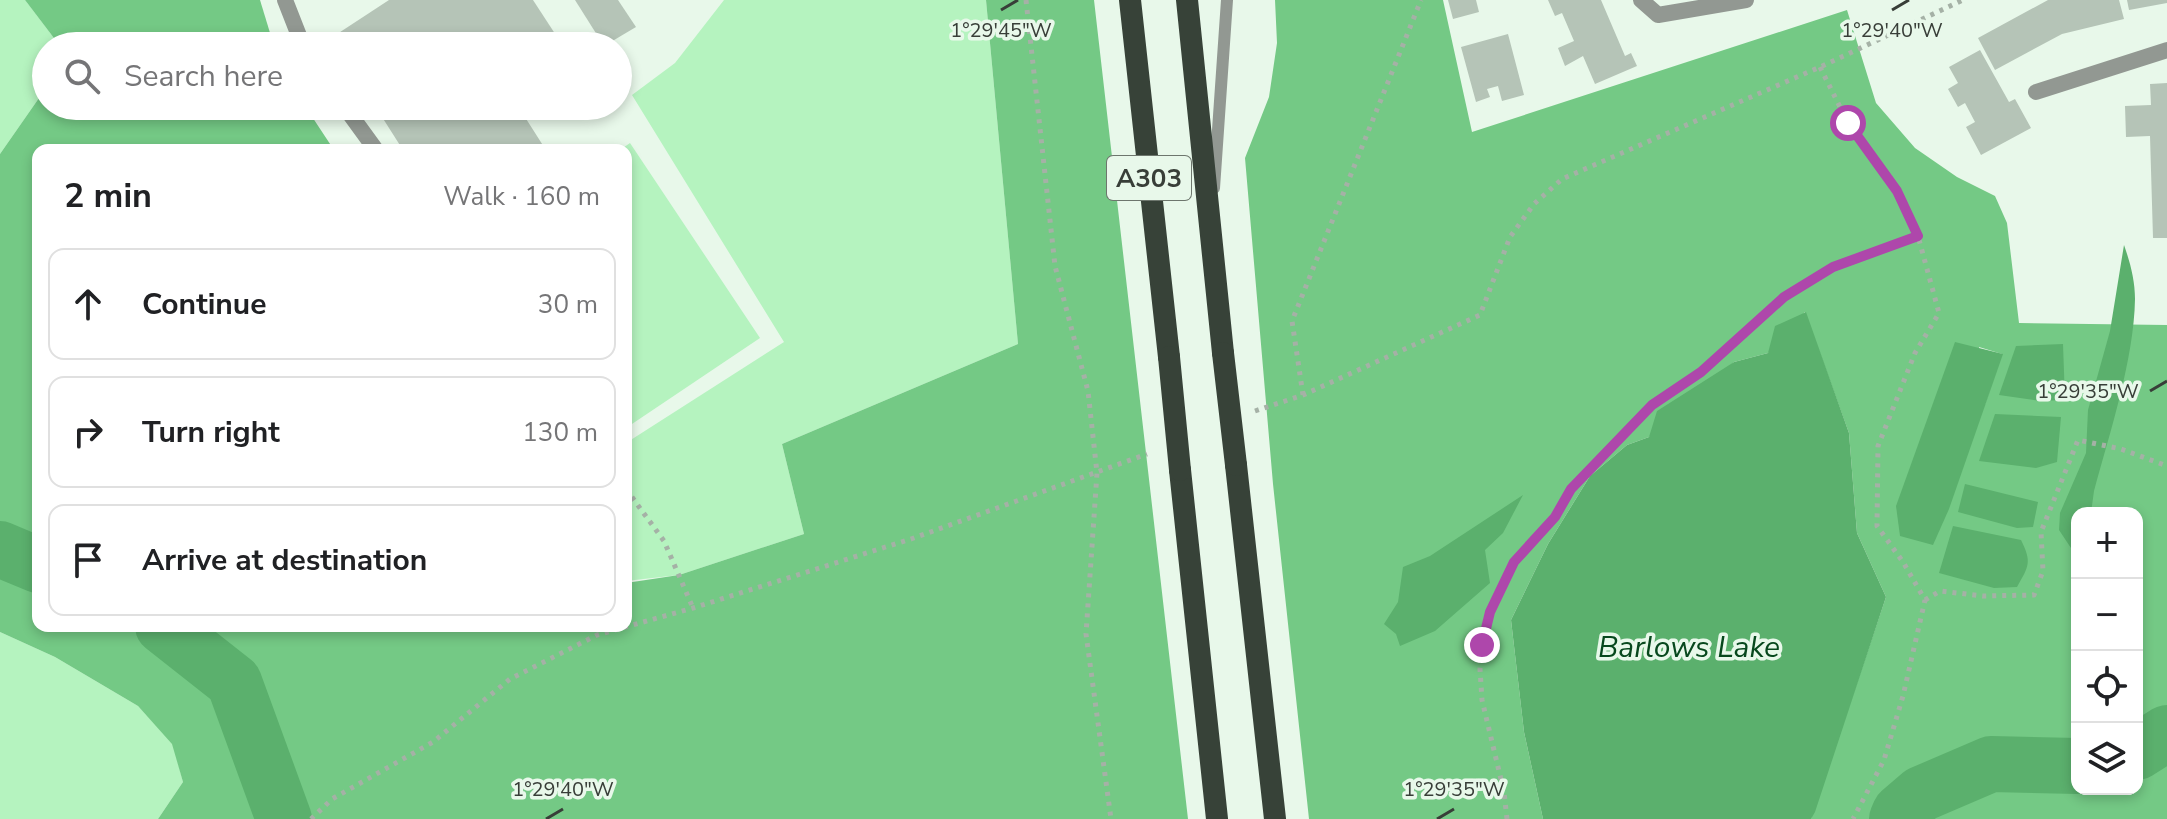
<!DOCTYPE html>
<html lang="en">
<head>
<meta charset="utf-8">
<style>
	body { margin:0; font-family:"Nunito Sans",sans-serif; background:#f6f6f6; color:#202124 }
	.controls { position:absolute; right:24px; bottom:24px; display:grid; overflow:hidden; border-radius:16px; box-shadow:0 4px 12px #0003 }
	.controls button { width:72px; height:72px; display:grid; place-items:center; padding:0; border:0; border-bottom:2px solid #e0e0e0; background:#fff; color:#202124; font:40px sans-serif }
	.stop { position:absolute; width:24px; height:24px; margin:-18px; border:6px solid #ae47ab; border-radius:50%; background:#fff }
	.stop.end { background:#ae47ab; border-color:#fff; box-shadow:0 2px 8px #0008 }
	.list { margin:0; padding:0; list-style:none }
	h2 { display:flex; justify-content:space-between; align-items:center; height:104px; margin:0; padding:0 32px; font-size:34px }
	h2 small { font-size:26px; font-weight:400; color:#757577 }
	.list li { display:grid; grid-template-columns:52px 1fr auto; gap:24px; align-items:center; box-sizing:border-box; height:112px; margin:0 16px 16px; padding:0 16px; border:2px solid #e0e0e0; border-radius:16px }
	.list b { display:block; font-size:30px; white-space:nowrap }
	.list em { font-size:26px; font-style:normal; color:#757577 }
	.icon { flex:none; width:44px; height:44px; fill:none; stroke:currentColor; stroke-width:2; stroke-linecap:round; stroke-linejoin:round }
	.map { position:relative; flex:none; width:2167px; height:819px; overflow:hidden }
	.search { position:absolute; background:#fff; box-shadow:0 4px 12px #0003; left:32px; top:32px; width:600px; height:88px; display:flex; align-items:center; gap:20px; box-sizing:border-box; padding:0 28px; border-radius:44px; color:#757577; font-size:30px }
	.panel { position:absolute; background:#fff; box-shadow:0 4px 12px #0003; left:32px; top:144px; width:600px; height:488px; border-radius:16px }
	.map>svg:first-child { display:block }
	.green { fill:#b5f3bf }
	.forest { fill:#74c985; fill-rule:evenodd }
	.water { fill:#5bb06d }
	.lines { fill:none; stroke-linecap:round; stroke-linejoin:round }
	.river { stroke:#5bb06d; stroke-width:56 }
	.building { fill:#b5c4b7 }
	.path { stroke:#a5b1a6; stroke-width:5; stroke-dasharray:4 6; stroke-linecap:butt }
	.service { stroke:#929892; stroke-width:12 }
	.minor { stroke:#929892; stroke-width:16 }
	.trunk { stroke:#374238; stroke-width:22 }
	.trunk-bridge { stroke:#374238; stroke-width:22 }
	.route { stroke:#ae47ab; stroke-width:10 }
	.ticks { fill:none; stroke:#383e38; stroke-width:3 }
	.labels { text-anchor:middle; dominant-baseline:central; stroke-width:7; stroke-linejoin:round; paint-order:stroke }
	.shield { fill:#e8f8ea; stroke:#6d766d; stroke-width:2 }
	.shield-label { font-size:26px; font-weight:bold; fill:#383e38 }
	.water-label { font-size:30px; font-style:italic; fill:#07481d; stroke:#e8f8ea }
	.ticks-label { font-size:20px; text-anchor:middle; fill:#383e38; stroke:#e8f8ea; stroke-width:7; stroke-linejoin:round; paint-order:stroke }
</style>
</head>
<body>
<div class="map">
<svg width="2167" height="819" viewBox="0 0 2167 819">
	<rect width="100%" height="100%" fill="#e8f8ea"/>
	<g class="green">
		<polygon points="0,0 25,0 60,46 46,46 46,88 0,154"/>
		<polygon points="724,0 986,0 1018,344 782,444 804,534 679,575 626,581 626,443 784,342 632,95 675,63"/>
		<polygon points="630,143 760,338 626,428 626,150 620,150"/>
		<polygon points="0,632 55,657 138,706 173,744 183,782 158,819 0,819"/>
	</g>
	<g class="forest">
		<polygon points="25,0 260,0 274,46 60,46"/>
		<polygon points="986,0 1094,0 1188,819 158,819 183,782 172,744 138,706 55,657 0,632 0,154 46,88 46,106 305,106 334,150 38,150 38,626 626,626 626,583 679,575 804,534 782,444 1018,344"/>
		<path d="M 1275,0 L 1443,0 L 1472,132 L 1847,10 L 1876,103 L 1915,148 L 1957,177 L 1995,196 L 2007,223 L 2019,323 L 2167,325 L 2167,819 L 1811,819 L 1886,597 L 1857,533 L 1849,433 L 1805,312 L 1768,353 L 1734,362 L 1649,437 L 1627,445 L 1590,476 L 1548,544 L 1511,620 L 1524,732 L 1543,819 L 1309,819 L 1273,484 L 1245,158 L 1269,97 L 1277,43 ZM 1979,347 L 2002,354 L 1985,404 ZM 2077,513 L 2137,513 L 2137,789 L 2077,789 Z"/>
	</g>
	<g class="water">
		<path d="M 2124,245 C 2130,262 2135,280 2135,299 C 2134,359 2110,432 2094,491 L 2091,513 L 2077,513 L 2077,550 L 2073,551 L 2059,530 L 2060,513 L 2086,453 L 2088,410 L 2110,331 Z"/>
		<polygon points="1806,312 1849,433 1857,533 1886,597 1815,812 1811,819 1543,819 1524,732 1511,620 1548,544 1590,476 1627,445 1649,437 1657,411 1734,362 1768,353 1775,326"/>
		<polygon points="1955,342 2003,354 1949,509 1933,545 1900,536 1896,506"/>
		<polygon points="2063,344 2065,400 2040,401 1999,395 2016,346"/>
		<polygon points="1995,414 2061,417 2057,462 2036,468 1979,461"/>
		<polygon points="1965,484 2038,502 2033,527 2017,528 1958,512"/>
		<polygon points="1523,495 1503,533 1485,550 1490,583 1435,631 1400,646 1396,634 1384,624 1398,602 1403,567 1430,556"/>
		<path d="M 1953,526 L 2021,540 C 2032,562 2029,566 2017,587 L 1994,588 L 1939,573 Z"/>
	</g>
	<g class="lines">
		<g class="river">
			<polyline points="0,549 38,565"/>
			<polyline points="163,626 234,682 284,819"/>
			<polyline points="2137,752 2167,733"/>
			<polyline points="1897,819 1900,812 1921,794 1991,764 2077,766"/>
		</g>
	</g>
	<g class="building">
		<polygon points="389,0 533,0 563,46 336,46 331,38"/>
		<polygon points="575,0 618,0 636,27 604,46"/>
		<polygon points="1448,0 1476,0 1479,12 1453,19"/>
		<polygon points="1548,0 1601,0 1625,56 1631,53 1637,66 1595,84 1583,56 1565,66 1558,48 1574,41 1562,13 1555,16"/>
		<polygon points="2048,0 2119,0 2124,19 2062,34 1995,70 1978,38"/>
		<polygon points="2127,0 2167,0 2167,3 2129,10"/>
		<polygon points="1508,34 1524,95 1502,101 1498,86 1487,89 1490,97 1476,102 1461,47"/>
		<polygon points="1980,50 2009,102 2015,99 2031,128 1981,155 1966,127 1975,122 1965,103 1958,107 1948,89 1958,83 1949,67"/>
		<polygon points="2167,83 2167,238 2153,238 2150,136 2126,137 2125,106 2151,105 2150,84"/>
		<polygon points="375,106 536,106 523,114 544,147 539,150 479,150 476,146 471,150 403,150"/>
	</g>
	<g class="lines">
		<g class="path">
			<polyline points="1026,0 1055,266 1088,391 1097,473 1086,634 1111,819"/>
			<polyline points="1820,67 1848,123 1897,191 1918,236 1939,313 1915,353 1878,446 1877,526 1903,562 1925,600 1903,696 1884,760 1853,819"/>
			<polyline points="1303,395 1292,321 1421,0"/>
			<polyline points="1255,411 1303,395 1480,315 1510,237 1534,204 1562,179 1820,67 1963,0"/>
			<polyline points="626,489 664,541 693,608"/>
			<polyline points="1925,600 1940,591 1983,596 2034,595 2043,571 2041,532 2078,440 2121,449 2167,466"/>
			<polyline points="311,819 332,799 433,742 510,679 597,635 693,608 911,539 1147,454"/>
			<polyline points="1507,819 1504,792 1482,700 1480,669 1482,645 1490,612 1514,562 1555,517 1571,489 1652,405 1701,372 1784,297 1833,267 1918,236"/>
		</g>
		<polyline class="service" points="1214,188 1227,0"/>
		<g class="minor">
			<polyline points="285,0 303,46"/>
			<polyline points="1641,0 1658,15 1746,0"/>
			<polyline points="2036,92 2167,50"/>
			<polyline points="344,106 376,150"/>
		</g>
		<g class="trunk">
			<polyline points="1130,0 1169,357"/>
			<polyline points="1187,0 1223,353"/>
			<polyline points="1236,465 1275,819"/>
			<polyline points="1180,470 1217,819"/>
		</g>
		<g class="trunk-bridge">
			<polyline points="1223,353 1236,465"/>
			<polyline points="1169,357 1180,470"/>
		</g>
	</g>
	<g class="lines">
		<polyline class="route" points="1482,645 1490,612 1514,562 1555,517 1571,489 1652,405 1701,372 1784,297 1833,267 1918,236 1897,191 1848,123"/>
	</g>
	<path class="ticks" d="M 1001,10 L 1018,0M 1892,10 L 1909,0M 2150,391 L 2167,381M 546,819 L 563,809M 1437,819 L 1454,809"/>
	<g class="labels">
		<rect class="shield" x="1107" y="156" width="84" height="44" rx="6"/>
		<g class="shield-label">
			<text x="1149" y="178">A303</text>
		</g>
		<g class="water-label">
			<text x="1689" y="647">Barlows Lake</text>
		</g>
	</g>
	<g class="ticks-label">
		<text x="1001" y="37">1°29'45"W</text>
		<text x="1892" y="37">1°29'40"W</text>
		<text x="2088" y="398">1°29'35"W</text>
		<text x="563" y="796">1°29'40"W</text>
		<text x="1454" y="796">1°29'35"W</text>
	</g>
</svg>
<div class="controls">
<button>+</button>
<button>−</button>
<button><svg class="icon" aria-label="locate" viewBox="0 0 24 24"><circle cx="12" cy="12" r="6"/><path d="M12 2v4M12 18v4M2 12h4M18 12h4"/></svg></button>
<button><svg class="icon" aria-label="layers" viewBox="0 0 24 24"><path d="M12 4l9 5-9 5-9-5zM3 14l9 5 9-5"/></svg></button>
</div>
<div class="stop" style="left:1848px;top:123px"></div>
<div class="stop end" style="left:1482px;top:645px"></div>
<div class="search"><svg class="icon" aria-label="search" viewBox="0 0 24 24"><circle cx="10" cy="10" r="6"/><path d="M15 15l6 6"/></svg>Search here</div>
<section class="panel">
<h2>2 min<small>Walk · 160 m</small></h2>
<ul class="list">
<li><svg class="icon" aria-label="ahead" viewBox="0 0 24 24"><path d="M12 20V5M6 11l6-6 6 6"/></svg><div><b>Continue</b></div><em>30 m</em></li>
<li><svg class="icon" aria-label="right" viewBox="0 0 24 24"><path d="M7 20v-9h11M14 6l5 5-5 5"/></svg><div><b>Turn right</b></div><em>130 m</em></li>
<li><svg class="icon" aria-label="arrive" viewBox="0 0 24 24"><path d="M6 21V4h12l-3 4 3 4H6"/></svg><div><b>Arrive at destination</b></div></li>
</ul>
</section>
</div>
</body>
</html>
